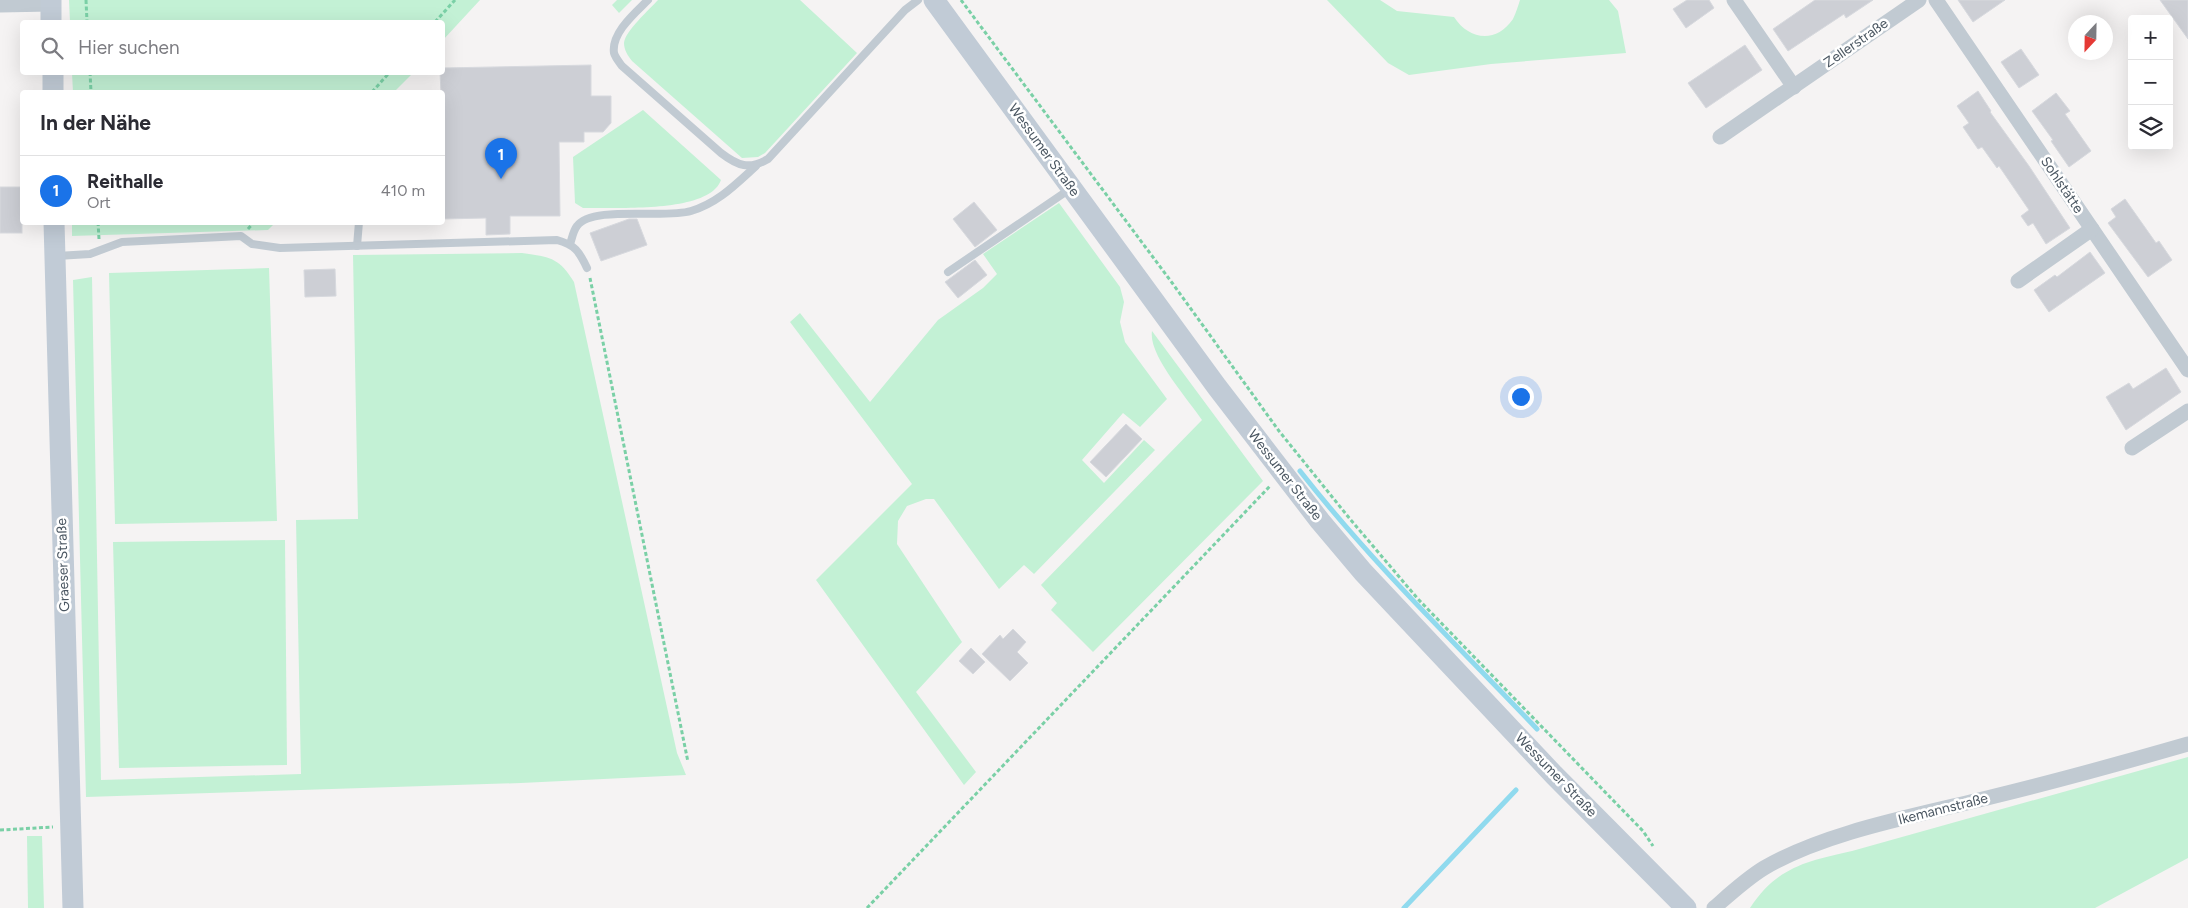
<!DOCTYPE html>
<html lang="de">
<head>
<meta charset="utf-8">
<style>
	body { margin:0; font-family:Figtree,sans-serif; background:#f7f7f7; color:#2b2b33 }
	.controls { position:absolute; right:15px; top:15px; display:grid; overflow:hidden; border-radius:5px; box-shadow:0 5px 20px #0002 }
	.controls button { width:45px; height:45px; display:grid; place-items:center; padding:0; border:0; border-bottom:1px solid #e1e1e2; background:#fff; color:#2b2b33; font:25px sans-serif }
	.compass { position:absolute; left:2068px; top:15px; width:45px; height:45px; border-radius:50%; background:#fff; box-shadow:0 5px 20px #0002; rotate:202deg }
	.you { position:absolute; left:1520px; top:396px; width:18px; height:18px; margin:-12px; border:4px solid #fff; border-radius:50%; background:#1a73e8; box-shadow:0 0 0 8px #1a73e833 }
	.badge { display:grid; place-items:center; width:32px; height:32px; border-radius:50%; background:#1a73e8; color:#fff; font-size:16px; font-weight:700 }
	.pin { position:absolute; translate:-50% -41px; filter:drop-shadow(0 1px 2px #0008) }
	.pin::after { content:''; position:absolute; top:26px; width:18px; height:15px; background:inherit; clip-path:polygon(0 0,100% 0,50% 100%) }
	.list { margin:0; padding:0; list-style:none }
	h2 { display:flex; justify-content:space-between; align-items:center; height:65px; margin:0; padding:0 20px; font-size:21px }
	h2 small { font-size:16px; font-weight:400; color:#7c7c81 }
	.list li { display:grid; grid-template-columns:32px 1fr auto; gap:15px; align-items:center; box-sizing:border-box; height:70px; padding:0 20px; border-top:1px solid #e1e1e2 }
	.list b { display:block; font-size:19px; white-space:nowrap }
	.list p { margin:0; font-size:16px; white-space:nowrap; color:#7c7c81 }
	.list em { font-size:16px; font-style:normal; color:#7c7c81 }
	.icon { flex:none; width:28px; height:28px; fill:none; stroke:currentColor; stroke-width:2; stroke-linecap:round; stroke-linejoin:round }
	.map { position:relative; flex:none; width:2188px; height:908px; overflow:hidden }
	.search { position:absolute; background:#fff; box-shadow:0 5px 20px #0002; left:20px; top:20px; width:425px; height:55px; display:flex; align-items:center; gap:12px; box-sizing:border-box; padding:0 18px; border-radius:5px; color:#7c7c81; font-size:19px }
	.panel { position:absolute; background:#fff; box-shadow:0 5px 20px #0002; left:20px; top:90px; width:425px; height:135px; border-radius:5px }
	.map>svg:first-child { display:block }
	.green { fill:#c3f1d5 }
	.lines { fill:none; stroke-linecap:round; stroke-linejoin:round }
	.stream { stroke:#90daee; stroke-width:5 }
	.building { fill:#cdcfd5; stroke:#d7d9de }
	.path { stroke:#7ad0a6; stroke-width:3; stroke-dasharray:4 2.5; stroke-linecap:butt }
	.service { stroke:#c1cad2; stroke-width:8 }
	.minor { stroke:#c1cad2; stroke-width:15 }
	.secondary { stroke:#c1cbd6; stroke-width:21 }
	.labels { text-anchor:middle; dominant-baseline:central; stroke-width:5; stroke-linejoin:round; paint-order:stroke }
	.street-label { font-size:14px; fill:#4a5661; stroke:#fff }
</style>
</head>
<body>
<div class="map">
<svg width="2188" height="908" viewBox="0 0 2188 908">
	<rect width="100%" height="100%" fill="#f5f3f3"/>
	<g class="green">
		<polygon points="69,0 480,0 443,40 442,22 70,22"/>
		<polygon points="617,0 632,0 619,13 612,5"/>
		<path d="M 658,0 L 800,0 L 857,53 L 765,153 L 758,157 L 742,158 L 632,61 C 628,56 624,50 624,43 C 625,31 650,9 658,0 Z"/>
		<path d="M 1327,0 L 1380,0 L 1397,11 L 1454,17 C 1469,40 1496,44 1513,19 C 1516,13 1518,6 1520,0 L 1609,0 L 1618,11 L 1626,53 L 1491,64 L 1409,75 L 1388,63 Z"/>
		<polygon points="72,73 72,72 413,73 394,92 73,92"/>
		<path d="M 643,110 L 721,180 C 709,214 614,207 583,208 L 575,203 L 573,157 Z"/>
		<polygon points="1059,203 1120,287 1124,302 1120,322 1125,342 1167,399 1140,427 1123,413 1082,460 1104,483 1144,440 1155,450 1034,574 1024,565 999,589 934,499 926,499 907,506 898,521 897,544 962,642 916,692 976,772 964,785 816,580 912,484 790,322 800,313 870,402 938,320 983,288 997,274 983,254"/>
		<polygon points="72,223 72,222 275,223 268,230 72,236"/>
		<path d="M 522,253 C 549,257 559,257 574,282 L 677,753 L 686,775 L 521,783 L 86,797 L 73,280 L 92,277 L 101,780 L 301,774 L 296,520 L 358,519 L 353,255 Z"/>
		<polygon points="269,268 277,521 115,524 109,273"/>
		<path d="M 1152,331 L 1263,481 L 1093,652 L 1051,610 L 1057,603 L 1041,585 L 1202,420 C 1188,399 1148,355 1152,331 Z"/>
		<polygon points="285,540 287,765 119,768 113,542"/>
		<path d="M 2188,757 L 2188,858 L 2095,908 L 1750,908 C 1777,867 1807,861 1852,851 Z"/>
		<polygon points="27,836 42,836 44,908 28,908"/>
	</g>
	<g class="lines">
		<g class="stream">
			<path d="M 1300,471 C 1372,563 1456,644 1537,729"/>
			<polyline points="1404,908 1516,790"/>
		</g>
	</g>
	<g class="building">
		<polygon points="1687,0 1709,0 1714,8 1686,28 1673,9"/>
		<polygon points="1815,0 1873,0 1846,18 1844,14 1788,51 1773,29"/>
		<polygon points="1958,0 2005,0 1973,22"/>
		<polygon points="2160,0 2188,0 2188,39"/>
		<polygon points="1745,45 1762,70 1706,108 1688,83"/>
		<polygon points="2021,49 2039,75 2019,88 2001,62"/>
		<polygon points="591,65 591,96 611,96 611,123 603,132 584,132 584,142 559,142 560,216 510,216 510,234 486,235 486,218 442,219 442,92 441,92 440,72 442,72 442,68"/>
		<polygon points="1978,91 1991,111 1990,112 2029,166 2070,228 2046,244 2033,223 2028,226 2021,216 2029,210 1999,166 1997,168 1982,147 1978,149 1963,127 1969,123 1957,106"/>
		<polygon points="2056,93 2070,111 2065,114 2091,151 2069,167 2051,141 2053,140 2032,111"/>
		<rect x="0" y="187" width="22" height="46"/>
		<polygon points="2125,199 2156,243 2159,241 2172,260 2148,277 2108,223 2116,217 2111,209"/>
		<polygon points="974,202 997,230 975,247 953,219"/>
		<polygon points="629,219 637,219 647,245 601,261 590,233"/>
		<polygon points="2090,252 2105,273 2049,312 2034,290 2055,275 2057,277"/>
		<polygon points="975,260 987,275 958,298 945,282"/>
		<polygon points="335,269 336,296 305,297 304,270"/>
		<polygon points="2166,368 2181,392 2126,430 2106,397 2129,383 2133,389"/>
		<polygon points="1126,424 1142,439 1106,477 1090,462"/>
		<polygon points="1013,629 1026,642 1017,652 1028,663 1010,681 982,654 1000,635 1003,639"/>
		<polygon points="971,648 985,662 973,674 959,661"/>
	</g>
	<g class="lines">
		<g class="path">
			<polyline points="86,0 87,22"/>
			<polyline points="961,0 1173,284 1279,431 1350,519 1418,599 1607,794 1643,831 1653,846"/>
			<polyline points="435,22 455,0"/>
			<polyline points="90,72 91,92"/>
			<polyline points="372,92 390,72"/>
			<polyline points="98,222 99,239"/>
			<polyline points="248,229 254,222"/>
			<polyline points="590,278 688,762"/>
			<polyline points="0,830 53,827"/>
			<polyline points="867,908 1271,485"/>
		</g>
		<g class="service">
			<path d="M 648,0 C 635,13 611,33 614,53 C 615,57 619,62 622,66 L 721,153 C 738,166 749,170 768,159 L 905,10 L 918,0"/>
			<path d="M 570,244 C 572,239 573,231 577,226 C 592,205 665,219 691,211 C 718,203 736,184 756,166"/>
			<polyline points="357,246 359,222"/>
			<path d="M 57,256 L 90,254 L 122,242 L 241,236 L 252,244 L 280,248 L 557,240 C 575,245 579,251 587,268"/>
			<polyline points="948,272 1070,189"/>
		</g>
		<g class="minor">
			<polyline points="1734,0 1794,87"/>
			<polyline points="1936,0 2188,370"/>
			<polyline points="0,5 51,4"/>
			<polyline points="1720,137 1919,0"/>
			<polyline points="2018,281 2092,229"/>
			<polyline points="2132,448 2188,411"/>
			<path d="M 1714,908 C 1730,894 1746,879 1764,868 C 1827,831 1920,815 1991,797 C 2057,781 2122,763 2188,744"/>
		</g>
		<g class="secondary">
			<polyline points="51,0 51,22"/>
			<polyline points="934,0 1217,387 1320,521 1363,572 1554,775 1686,908"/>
			<polyline points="53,72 53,92"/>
			<polyline points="54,222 73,908"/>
		</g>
	</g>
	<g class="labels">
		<g class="street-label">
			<text transform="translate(1856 43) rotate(-35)">Zellerstraße</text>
			<text transform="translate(1044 150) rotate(54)">Wessumer Straße</text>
			<text transform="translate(2062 185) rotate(56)">Sohlstätte</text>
			<text transform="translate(1285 475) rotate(52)">Wessumer Straße</text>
			<text transform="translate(63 565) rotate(-92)">Graeser Straße</text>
			<text transform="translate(1556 775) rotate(46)">Wessumer Straße</text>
			<text transform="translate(1943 809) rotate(-14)">Ikemannstraße</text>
		</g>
	</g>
</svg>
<div class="controls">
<button>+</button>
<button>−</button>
<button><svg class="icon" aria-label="layers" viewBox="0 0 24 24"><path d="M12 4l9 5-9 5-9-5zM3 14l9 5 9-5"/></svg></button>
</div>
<svg class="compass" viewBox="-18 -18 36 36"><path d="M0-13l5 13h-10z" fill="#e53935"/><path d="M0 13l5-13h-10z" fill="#7c7c81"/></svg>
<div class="you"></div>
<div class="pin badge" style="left:501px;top:179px">1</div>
<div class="search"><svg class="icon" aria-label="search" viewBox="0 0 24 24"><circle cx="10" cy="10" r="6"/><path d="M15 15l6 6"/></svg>Hier suchen</div>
<section class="panel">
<h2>In der Nähe<small></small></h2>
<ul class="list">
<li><span class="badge">1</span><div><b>Reithalle</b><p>Ort</p></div><em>410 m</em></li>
</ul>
</section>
</div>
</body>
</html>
